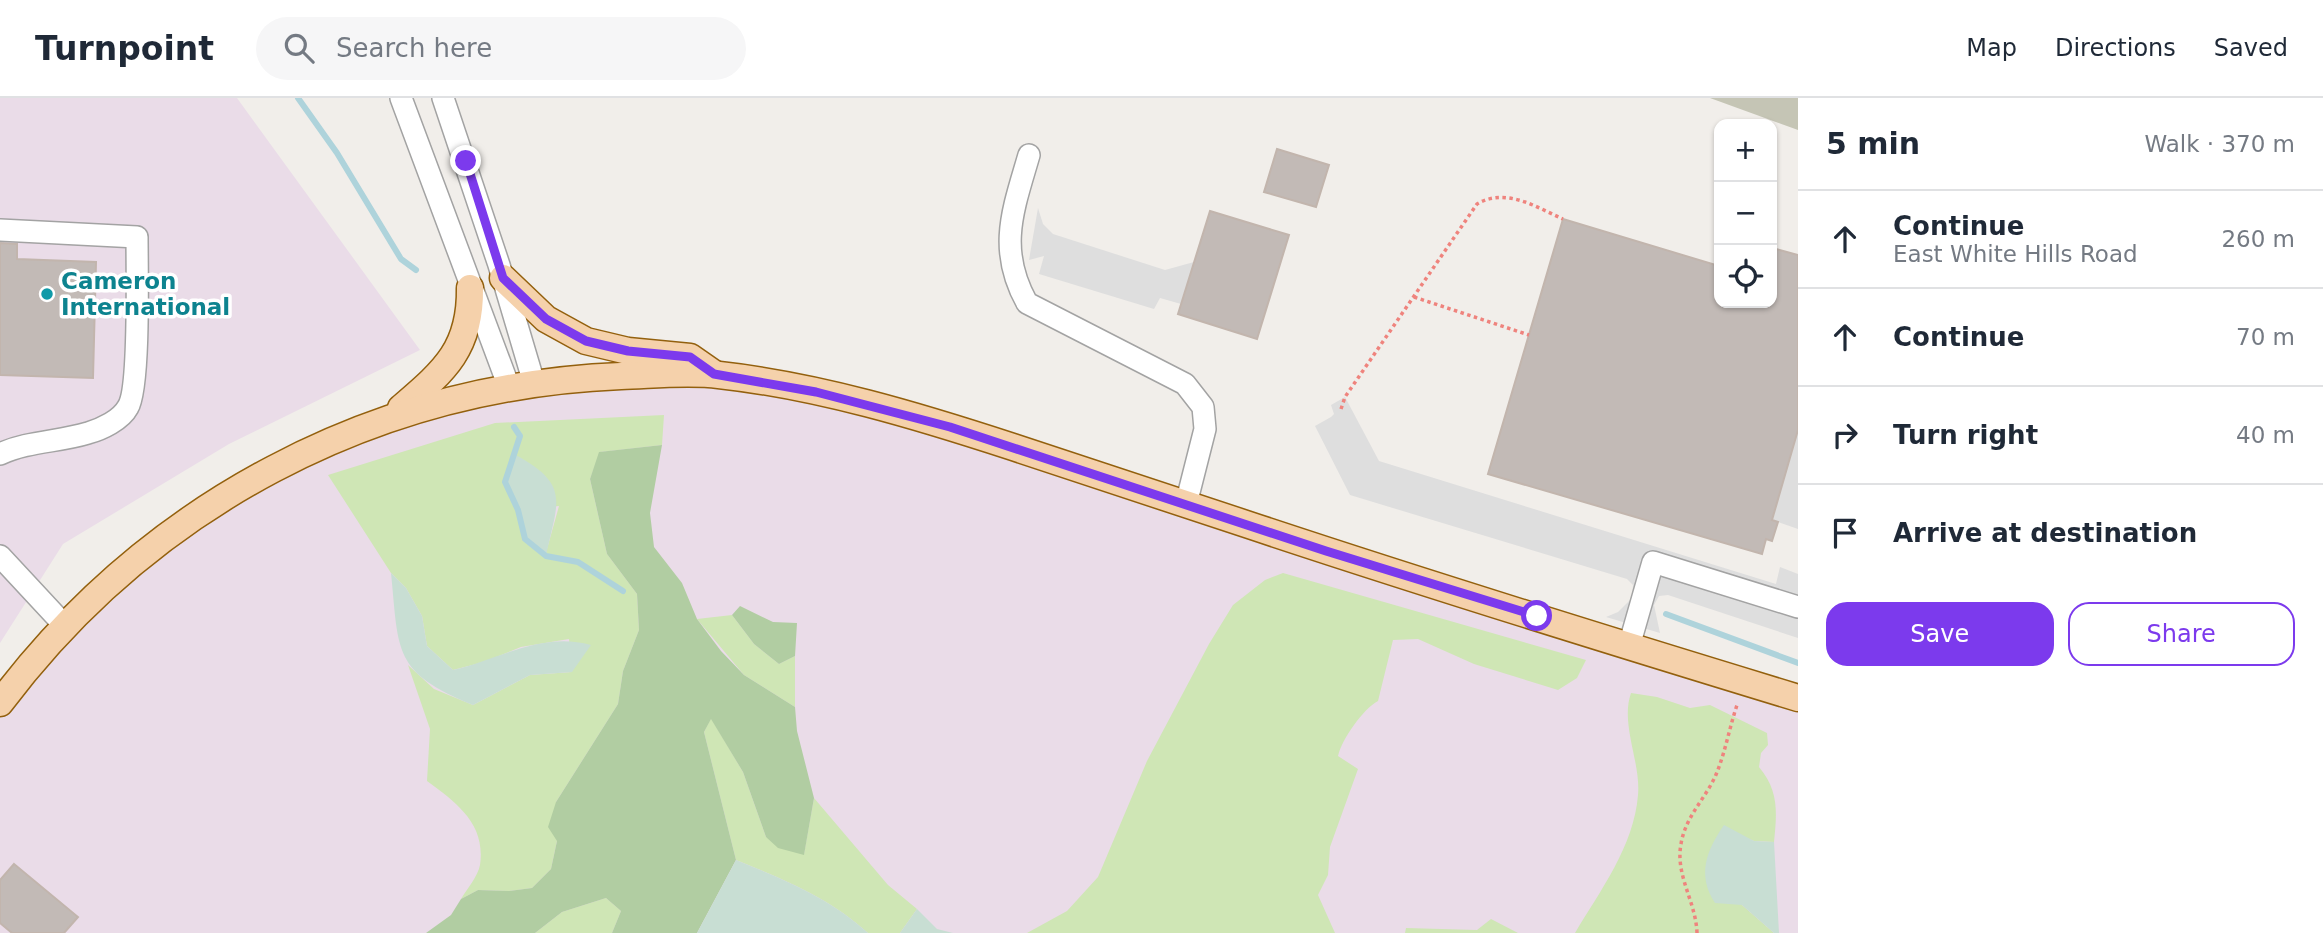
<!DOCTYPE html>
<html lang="en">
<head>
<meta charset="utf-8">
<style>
	body { margin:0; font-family:"DejaVu Sans",sans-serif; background:#f6f6f7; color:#1f2937 }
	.controls { position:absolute; right:21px; top:21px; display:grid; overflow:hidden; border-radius:14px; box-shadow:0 2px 5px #0004 }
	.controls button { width:63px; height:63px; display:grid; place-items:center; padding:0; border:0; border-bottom:2px solid #e0e1e3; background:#fff; color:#1f2937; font:35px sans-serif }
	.stop { position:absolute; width:21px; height:21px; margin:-16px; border:5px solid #7c3aed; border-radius:50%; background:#fff }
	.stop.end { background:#7c3aed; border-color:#fff; box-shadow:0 2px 7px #0008 }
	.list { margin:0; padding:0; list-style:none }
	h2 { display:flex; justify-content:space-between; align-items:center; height:91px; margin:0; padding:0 28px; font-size:30px }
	h2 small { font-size:23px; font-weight:400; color:#747a83 }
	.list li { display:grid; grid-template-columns:46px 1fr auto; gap:21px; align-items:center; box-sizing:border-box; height:98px; padding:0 28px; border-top:2px solid #e0e1e3 }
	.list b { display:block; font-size:26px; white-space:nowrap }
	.list p { margin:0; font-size:23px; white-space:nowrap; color:#747a83 }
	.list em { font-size:23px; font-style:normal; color:#747a83 }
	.actions { display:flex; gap:14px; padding:21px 28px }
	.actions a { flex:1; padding:16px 0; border:2px solid #7c3aed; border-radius:21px; text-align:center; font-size:24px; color:#7c3aed }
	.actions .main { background:#7c3aed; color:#fff }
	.icon { flex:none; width:38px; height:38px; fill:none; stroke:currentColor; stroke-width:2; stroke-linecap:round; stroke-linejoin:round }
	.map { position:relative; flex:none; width:1798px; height:835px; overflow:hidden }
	header { display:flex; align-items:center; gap:42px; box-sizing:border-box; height:98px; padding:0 35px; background:#fff; border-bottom:2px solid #e0e1e3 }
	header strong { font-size:33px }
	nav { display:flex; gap:38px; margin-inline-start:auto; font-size:24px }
	.search { width:490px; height:63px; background:#f6f6f7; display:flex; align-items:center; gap:18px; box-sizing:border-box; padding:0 24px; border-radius:38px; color:#747a83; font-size:26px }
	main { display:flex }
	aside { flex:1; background:#fff }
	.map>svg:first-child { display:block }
	.industrial { fill:#eadce8 }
	.construction { fill:#c5c5b5 }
	.grass { fill:#cfe6b5; fill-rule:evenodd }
	.forest { fill:#b1cda2 }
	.wetland { fill:#c8ded3 }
	.parking { fill:#dedede }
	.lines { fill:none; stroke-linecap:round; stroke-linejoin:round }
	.stream { stroke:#aed3db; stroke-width:6 }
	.building { fill:#c2bab6; stroke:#c2b5ad; stroke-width:2 }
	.minor-casing { stroke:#a3a3a3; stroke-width:24 }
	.major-casing { stroke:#93600d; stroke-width:29 }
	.path { stroke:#ef837d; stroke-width:3.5; stroke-dasharray:3.5 3.5; stroke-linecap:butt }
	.minor { stroke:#fff; stroke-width:21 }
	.major { stroke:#f5d1ab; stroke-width:26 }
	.route { stroke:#7c3aed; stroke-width:9 }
	.culture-dot { fill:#0f9aa8; stroke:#fff; stroke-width:2.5 }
	.labels { text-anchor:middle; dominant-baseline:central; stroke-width:7; stroke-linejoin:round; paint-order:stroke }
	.culture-label { font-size:23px; font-weight:bold; fill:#0d838f; stroke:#fff; text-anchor:start }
</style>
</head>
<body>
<header>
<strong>Turnpoint</strong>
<div class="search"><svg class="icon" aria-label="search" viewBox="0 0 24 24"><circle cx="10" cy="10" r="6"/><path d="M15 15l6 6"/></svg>Search here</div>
<nav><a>Map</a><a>Directions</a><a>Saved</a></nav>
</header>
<main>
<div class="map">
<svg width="1798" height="835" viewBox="0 0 1798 835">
	<rect width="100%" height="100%" fill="#f1eeea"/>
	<g class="industrial">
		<polygon points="0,0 237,0 420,252 229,346 63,446 0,545"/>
		<polygon points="780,286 1798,600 1798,835 0,835 0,605 232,393 509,289"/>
	</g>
	<polygon class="construction" points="1710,0 1798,0 1798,32"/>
	<g class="grass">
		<path d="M 664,317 L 662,347 L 600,354 L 590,381 L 607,456 L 637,496 L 639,532 L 623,573 L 618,606 L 556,704 L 557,743 L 551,771 L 532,790 L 509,793 L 478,792 L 461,801 C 467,791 478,778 480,767 C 486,726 457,705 427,683 L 430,631 L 408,567 L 434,591 L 473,607 L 530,577 L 572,574 L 569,541 L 521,549 L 484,564 L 453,572 L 427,548 L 422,518 L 406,490 L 391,475 L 328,377 L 495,325 ZM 559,408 L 545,458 L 525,441 L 518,412 Z"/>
		<path d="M 1283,475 L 1586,562 L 1577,580 L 1558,592 L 1474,566 L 1418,541 L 1393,542 L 1378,603 C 1363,611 1342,641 1338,658 L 1358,671 L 1330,749 L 1328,777 L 1318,797 L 1335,835 L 1027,835 L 1067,813 L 1098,779 L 1147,663 L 1209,546 L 1233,507 L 1265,482 Z"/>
		<polygon points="732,517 754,546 779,566 795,558 795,609 744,577 697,521"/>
		<path d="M 1631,595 L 1657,599 L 1690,610 L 1710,607 L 1767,635 L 1768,647 L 1761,655 L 1759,669 C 1779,693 1777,714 1774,744 L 1754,743 L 1735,735 L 1742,807 L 1774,835 L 1575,835 C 1600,793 1634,748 1638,697 C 1641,664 1620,626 1631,595 Z"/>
		<path d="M 711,620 L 743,674 L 766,739 L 804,756 L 814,700 L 888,787 L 917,811 L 900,835 L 868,835 C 830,800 783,781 736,762 L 704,634 Z"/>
		<polygon points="606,800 621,813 612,835 535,835 562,814"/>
		<polygon points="1491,821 1518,835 1405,835 1406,830 1477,832"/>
	</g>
	<g class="forest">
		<polygon points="662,347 650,415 654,449 682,485 697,521 721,553 744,577 795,609 797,633 814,700 804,757 778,750 766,739 743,674 711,621 704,634 736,762 697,835 612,835 621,813 606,800 562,814 535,835 426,835 451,817 461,801 478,792 509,793 532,790 551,771 557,743 548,729 556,704 618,606 623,573 639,532 637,496 607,456 590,381 599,354"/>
		<polygon points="740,508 773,524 797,525 795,558 779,566 754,546 732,517"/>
	</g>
	<g class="wetland">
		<path d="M 514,356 C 572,387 557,404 546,458 L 525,441 L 518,412 L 505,384 Z"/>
		<path d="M 391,475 L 406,490 L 422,518 L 427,548 L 453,572 C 500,561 542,533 591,547 L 572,574 L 530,577 L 473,607 C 393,574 399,555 391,475 Z"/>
		<path d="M 1724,727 L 1754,743 L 1774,744 L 1779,835 L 1774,835 L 1742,807 L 1715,805 C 1697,777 1706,753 1724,727 Z"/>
		<path d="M 736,762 C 783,781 830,800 868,835 L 697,835 Z"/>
		<polygon points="917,811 937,831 953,835 900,835"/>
	</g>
	<g class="parking">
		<polygon points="1038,110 1043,126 1053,136 1165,172 1194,164 1181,206 1160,200 1154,211 1039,176 1044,158 1029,162"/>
		<polygon points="1345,299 1379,363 1776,486 1780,469 1798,476 1798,540 1668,497 1659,498 1654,507 1660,535 1606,519 1618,514 1632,500 1633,487 1627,481 1350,397 1315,328 1331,319 1334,316 1331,307"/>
		<polygon points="1798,332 1798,431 1772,422"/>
	</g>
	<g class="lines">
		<g class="stream">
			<polyline points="298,0 337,55 401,161 416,172"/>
			<polyline points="514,329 520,338 505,384 518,412 525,441 546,458 578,464 623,493"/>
			<polyline points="1666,516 1798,565"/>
		</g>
	</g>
	<g class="building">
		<polygon points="1277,51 1329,67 1316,109 1264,94"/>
		<polygon points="1210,113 1289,137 1257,241 1178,216"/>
		<polygon points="1563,121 1719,168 1719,205 1772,205 1772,150 1798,157 1798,332 1772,422 1778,424 1772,443 1766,441 1762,456 1488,376"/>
		<polygon points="0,145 17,146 17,161 96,164 93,280 0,277"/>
		<polygon points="14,766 78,819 64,835 12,835 0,825 0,782"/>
	</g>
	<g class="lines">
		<g class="minor-casing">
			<g id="minor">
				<polyline points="401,0 509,289"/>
				<polyline points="443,0 499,167 534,285"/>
				<path d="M 1029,57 C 1013,112 997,151 1027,205 L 1185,286 L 1203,309 L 1205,331 L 1186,406"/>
				<path d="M 0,132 L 137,139 C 137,168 140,290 128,309 C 121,322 102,331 88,335 C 59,344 28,343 0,356"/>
				<polyline points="0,458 66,529"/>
				<polyline points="1629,548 1653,464 1798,509"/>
			</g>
		</g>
		<g class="major-casing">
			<g id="major">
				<polyline points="503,180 546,221 586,243 628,253 690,259 713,275"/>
				<path d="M 401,310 C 444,273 471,251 470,190"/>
				<path d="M 0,605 C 149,407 373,288 621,278 C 653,277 687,273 719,277 C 819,288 918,318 1013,349 C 1091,375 1169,401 1246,426 C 1429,487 1614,544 1798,600"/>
			</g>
		</g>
		<g class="path">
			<polyline points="1414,199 1529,237"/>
			<path d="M 1341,311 L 1345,299 L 1477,106 C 1506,89 1536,109 1563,121"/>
			<path d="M 1697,835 C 1696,804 1675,777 1681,746 C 1685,720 1704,702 1715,679 C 1725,656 1729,631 1737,607"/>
		</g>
		<use href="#minor" class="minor"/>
		<use href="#major" class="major"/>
	</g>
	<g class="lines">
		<polyline class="route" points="466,63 503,180 546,221 586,243 628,253 690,259 714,276 816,294 950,329 1326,453 1537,518"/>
	</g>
	<circle class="culture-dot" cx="47" cy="196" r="7"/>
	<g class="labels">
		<g class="culture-label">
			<text x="61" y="183">Cameron<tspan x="61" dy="26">International</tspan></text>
		</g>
	</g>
</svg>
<div class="controls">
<button>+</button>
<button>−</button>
<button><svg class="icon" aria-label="locate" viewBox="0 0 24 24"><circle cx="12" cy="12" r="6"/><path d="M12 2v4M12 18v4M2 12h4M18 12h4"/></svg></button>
</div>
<div class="stop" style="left:1537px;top:518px"></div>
<div class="stop end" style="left:466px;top:63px"></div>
</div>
<aside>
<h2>5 min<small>Walk · 370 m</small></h2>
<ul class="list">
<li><svg class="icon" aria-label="ahead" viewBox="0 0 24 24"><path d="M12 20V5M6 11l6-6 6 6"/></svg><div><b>Continue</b><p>East White Hills Road</p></div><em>260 m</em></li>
<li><svg class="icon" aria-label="ahead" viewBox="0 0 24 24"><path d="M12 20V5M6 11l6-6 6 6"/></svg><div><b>Continue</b></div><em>70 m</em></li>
<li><svg class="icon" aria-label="right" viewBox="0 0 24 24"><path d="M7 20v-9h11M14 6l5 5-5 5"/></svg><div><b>Turn right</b></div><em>40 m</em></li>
<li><svg class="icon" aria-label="arrive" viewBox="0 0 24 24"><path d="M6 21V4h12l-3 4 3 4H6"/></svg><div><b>Arrive at destination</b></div></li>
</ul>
<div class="actions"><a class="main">Save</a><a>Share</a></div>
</aside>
</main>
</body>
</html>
